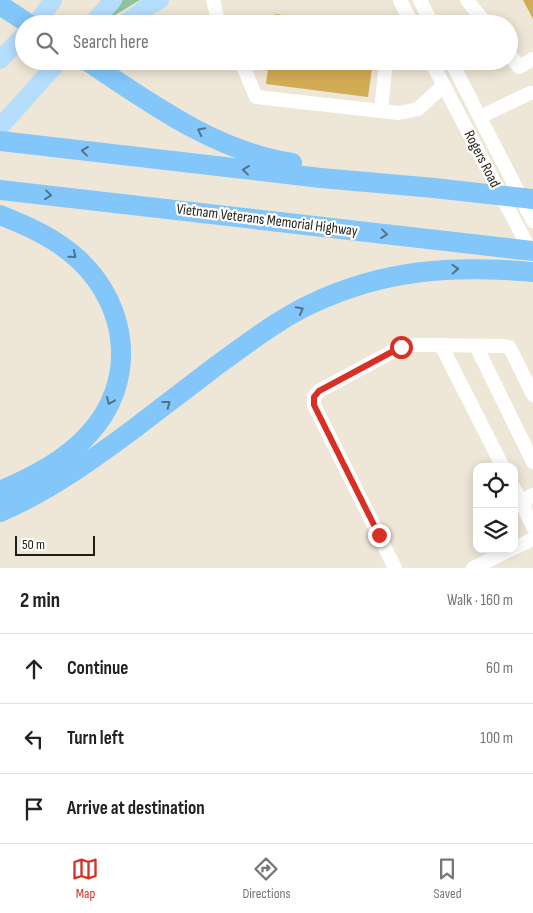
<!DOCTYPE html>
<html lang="en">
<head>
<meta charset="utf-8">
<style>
	body { margin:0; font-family:"Sofia Sans Condensed",sans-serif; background:#f2f2f2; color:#222 }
	.controls { position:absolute; right:15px; bottom:15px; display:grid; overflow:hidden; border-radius:10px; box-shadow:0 2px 12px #0003 }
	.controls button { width:45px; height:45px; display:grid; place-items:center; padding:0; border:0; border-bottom:1px solid #e0e0e0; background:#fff; color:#222; font:25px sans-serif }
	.scale { position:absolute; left:15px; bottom:12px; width:80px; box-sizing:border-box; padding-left:5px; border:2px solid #201d17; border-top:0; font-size:14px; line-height:18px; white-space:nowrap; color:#201d17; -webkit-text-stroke:4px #fff; paint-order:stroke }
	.stop { position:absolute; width:15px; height:15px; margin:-11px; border:4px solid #d93025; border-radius:50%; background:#fff }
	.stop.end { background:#d93025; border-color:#fff; box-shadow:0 1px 5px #0008 }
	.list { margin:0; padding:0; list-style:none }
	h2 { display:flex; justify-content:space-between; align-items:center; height:65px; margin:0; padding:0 20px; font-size:21px }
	h2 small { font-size:16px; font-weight:400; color:#767676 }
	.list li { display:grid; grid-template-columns:32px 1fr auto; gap:15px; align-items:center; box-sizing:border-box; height:70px; padding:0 20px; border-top:1px solid #e0e0e0 }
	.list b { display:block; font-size:19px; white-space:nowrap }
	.list em { font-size:16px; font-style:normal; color:#767676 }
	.icon { flex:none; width:28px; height:28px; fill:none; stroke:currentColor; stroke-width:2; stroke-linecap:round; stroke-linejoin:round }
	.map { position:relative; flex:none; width:533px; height:568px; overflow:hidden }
	.search { position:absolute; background:#fff; box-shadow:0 2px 12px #0003; left:15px; right:15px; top:15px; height:55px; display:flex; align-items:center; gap:12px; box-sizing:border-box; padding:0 18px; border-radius:28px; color:#767676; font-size:19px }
	.sheet { height:275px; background:#fff }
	nav { display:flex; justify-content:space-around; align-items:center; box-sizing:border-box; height:70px; border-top:1px solid #e0e0e0; background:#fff; font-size:14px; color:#767676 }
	nav a { display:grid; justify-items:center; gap:2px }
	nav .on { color:#d93025 }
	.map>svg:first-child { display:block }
	.green { fill:#8ec49f }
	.building { fill:#d2ac55 }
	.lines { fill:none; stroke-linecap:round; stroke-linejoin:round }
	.minor { stroke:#fff; stroke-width:14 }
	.major { stroke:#b5ddfc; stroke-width:18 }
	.highway { stroke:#83c6fa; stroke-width:20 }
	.oneway { stroke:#527288 }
	.route { stroke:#d93025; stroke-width:6 }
	.labels { text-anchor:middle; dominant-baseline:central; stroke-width:4.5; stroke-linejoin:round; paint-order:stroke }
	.street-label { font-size:15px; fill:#201d17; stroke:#fff }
</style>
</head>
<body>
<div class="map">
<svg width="533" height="568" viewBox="0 0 533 568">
	<rect width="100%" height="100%" fill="#eee6d6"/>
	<polygon class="green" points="123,0 140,0 105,21"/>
	<g class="building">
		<polygon points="523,0 533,0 533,19"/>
		<polygon points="275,14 344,23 344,24 273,24"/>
		<polygon points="269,61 373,61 368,97 266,84"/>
	</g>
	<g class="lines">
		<g class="minor">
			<polyline points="213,0 217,17 221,24"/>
			<polyline points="400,0 412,24"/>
			<polyline points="420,0 432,24"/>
			<polyline points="467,0 486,24"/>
			<polyline points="509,54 519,67 533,59"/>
			<polyline points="241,61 256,97 399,113 418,109 444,85"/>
			<polyline points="431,61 533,256"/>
			<polyline points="451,61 533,221"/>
			<polyline points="381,111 386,61"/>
			<polyline points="480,117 530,93 533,93"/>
			<polyline points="441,345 503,467"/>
			<polyline points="476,346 533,462"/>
			<polyline points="514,488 524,508"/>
			<path d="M 533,495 C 517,502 528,515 533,527"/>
			<polyline points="514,548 533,539"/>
			<polyline points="395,568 314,405 314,397 319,391 401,347 411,345 427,345 504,346 509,347 512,352 533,395"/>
			<polyline points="473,568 512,549"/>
		</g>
		<g class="major">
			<polyline points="34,24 41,17 53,0"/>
			<polyline points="92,24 113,0"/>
			<polyline points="124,24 147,7 160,0"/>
			<polyline points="0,60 24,35"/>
			<polyline points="0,127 59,61"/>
		</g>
		<g class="highway">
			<polyline points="0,5 29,24"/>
			<path d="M 87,61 C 150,103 215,151 292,163"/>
			<polyline points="0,141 321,178 434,188 533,199"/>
			<polyline points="0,190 533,251"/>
			<path d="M 0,215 C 28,226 57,239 79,260 C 129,307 137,382 89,434 C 66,460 32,477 0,491"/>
			<path d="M 0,512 C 49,491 92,460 135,428 C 162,407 189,387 216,366 C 247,344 277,320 311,304 C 385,269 453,265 533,272"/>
		</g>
	</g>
	<defs><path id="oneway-chevron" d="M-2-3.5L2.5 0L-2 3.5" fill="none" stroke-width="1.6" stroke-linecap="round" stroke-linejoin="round" transform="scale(1.25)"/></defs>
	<g class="oneway">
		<use href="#oneway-chevron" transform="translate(201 131) rotate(-153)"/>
		<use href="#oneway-chevron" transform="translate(85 151) rotate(-173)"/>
		<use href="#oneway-chevron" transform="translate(246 170) rotate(-173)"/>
		<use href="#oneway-chevron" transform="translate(48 195) rotate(7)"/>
		<use href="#oneway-chevron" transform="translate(384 234) rotate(7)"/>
		<use href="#oneway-chevron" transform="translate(73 255) rotate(40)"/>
		<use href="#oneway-chevron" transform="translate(455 269) rotate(-2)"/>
		<use href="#oneway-chevron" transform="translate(300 310) rotate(-28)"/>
		<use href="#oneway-chevron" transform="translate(110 401) rotate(113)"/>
		<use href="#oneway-chevron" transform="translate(167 404) rotate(-37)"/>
	</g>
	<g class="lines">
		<polyline class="route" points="379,535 314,405 314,397 319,391 401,347"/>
	</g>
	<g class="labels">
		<g class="street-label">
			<text transform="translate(482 159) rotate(63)">Rogers Road</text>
			<text transform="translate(267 220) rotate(7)">Vietnam Veterans Memorial Highway</text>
		</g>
	</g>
</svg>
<div class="controls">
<button><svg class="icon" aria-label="locate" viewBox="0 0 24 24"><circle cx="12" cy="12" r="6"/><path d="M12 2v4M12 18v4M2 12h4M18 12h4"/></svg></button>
<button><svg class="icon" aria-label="layers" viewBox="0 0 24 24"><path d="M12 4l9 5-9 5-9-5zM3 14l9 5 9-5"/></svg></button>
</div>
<div class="scale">50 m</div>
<div class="stop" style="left:401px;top:347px"></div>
<div class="stop end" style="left:379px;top:535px"></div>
<div class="search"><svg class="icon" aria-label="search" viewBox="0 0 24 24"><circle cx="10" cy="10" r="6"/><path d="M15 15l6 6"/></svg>Search here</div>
</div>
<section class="sheet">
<h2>2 min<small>Walk · 160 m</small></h2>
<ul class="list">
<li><svg class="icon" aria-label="ahead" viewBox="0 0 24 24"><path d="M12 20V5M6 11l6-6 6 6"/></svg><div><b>Continue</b></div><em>60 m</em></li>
<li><svg class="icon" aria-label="left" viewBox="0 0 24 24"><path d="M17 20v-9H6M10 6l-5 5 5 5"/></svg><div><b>Turn left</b></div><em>100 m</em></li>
<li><svg class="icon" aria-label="arrive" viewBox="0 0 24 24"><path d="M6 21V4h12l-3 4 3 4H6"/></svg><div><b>Arrive at destination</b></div></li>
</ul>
</section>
<nav>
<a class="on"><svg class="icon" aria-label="map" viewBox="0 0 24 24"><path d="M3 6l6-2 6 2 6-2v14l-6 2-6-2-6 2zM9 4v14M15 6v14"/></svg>Map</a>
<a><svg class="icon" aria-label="directions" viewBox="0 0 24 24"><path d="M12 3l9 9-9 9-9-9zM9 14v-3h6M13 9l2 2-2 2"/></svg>Directions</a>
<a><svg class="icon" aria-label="saved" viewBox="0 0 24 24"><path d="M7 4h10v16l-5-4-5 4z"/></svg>Saved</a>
</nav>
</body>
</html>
